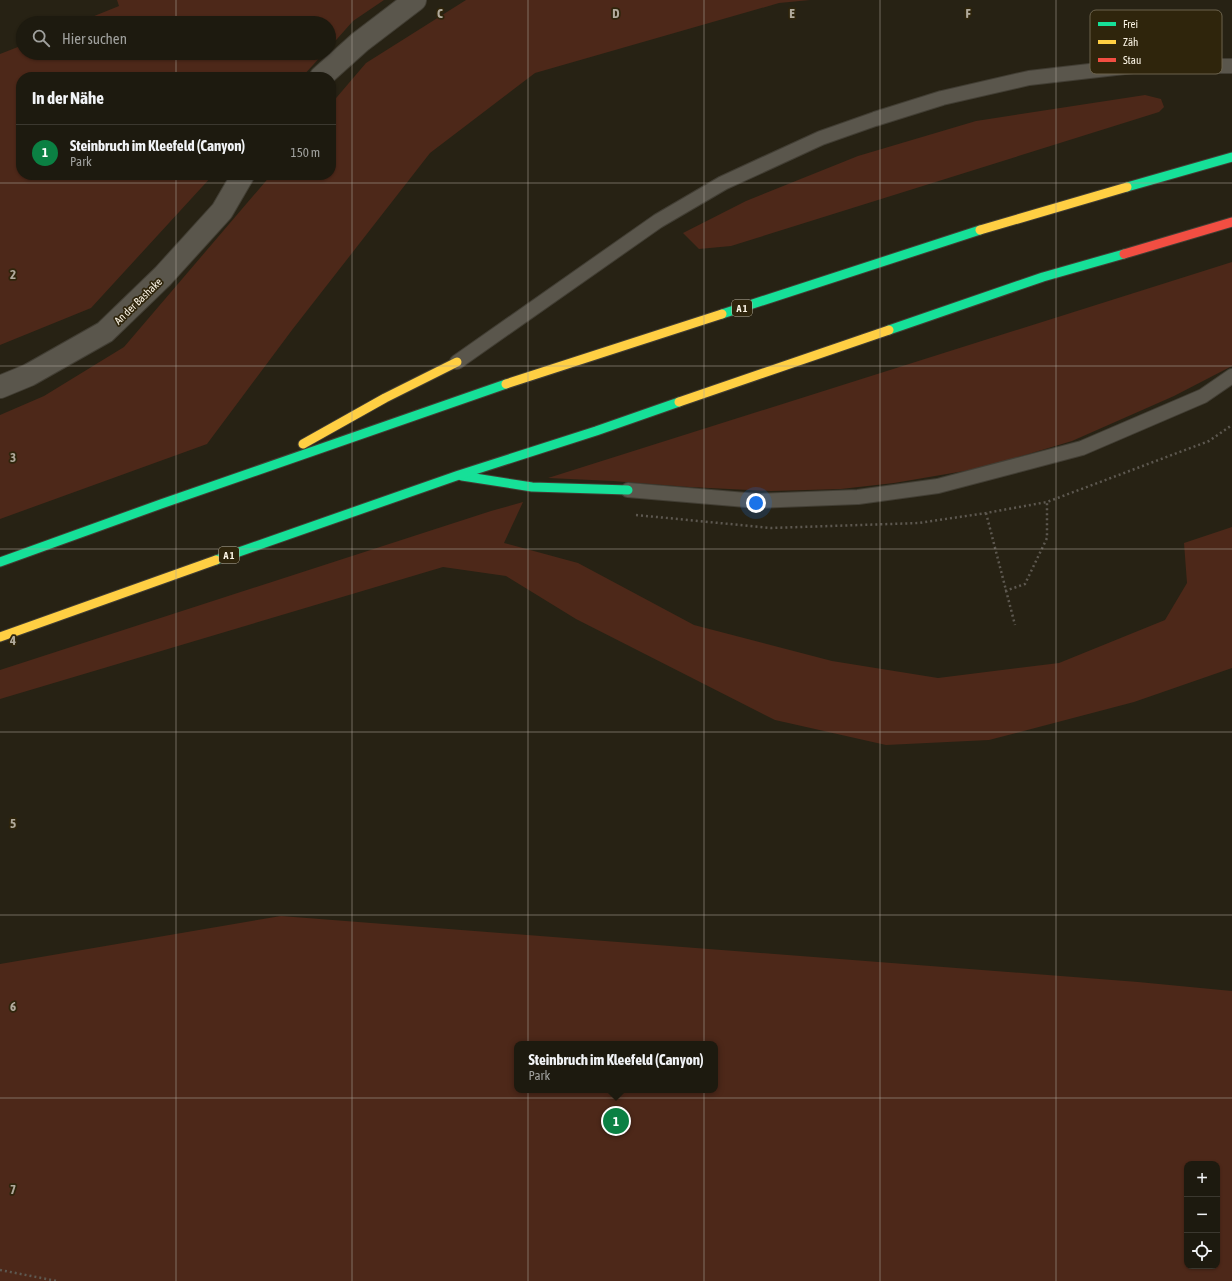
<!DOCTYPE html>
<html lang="de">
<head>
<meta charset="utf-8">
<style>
	body { margin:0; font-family:"Asap Condensed",sans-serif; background:#2a271d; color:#f1f3f6 }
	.controls { position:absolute; right:12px; bottom:12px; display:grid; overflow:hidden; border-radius:8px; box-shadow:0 1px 3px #0004 }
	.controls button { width:36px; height:36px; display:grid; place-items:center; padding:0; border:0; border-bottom:1px solid #3b382f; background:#1d1a0f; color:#f1f3f6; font:20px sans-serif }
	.you { position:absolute; left:756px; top:503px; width:14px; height:14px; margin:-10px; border:3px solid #fff; border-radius:50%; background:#1a73e8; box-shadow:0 0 0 6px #1a73e833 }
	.badge { display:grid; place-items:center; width:26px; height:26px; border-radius:50%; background:#0b8043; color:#fff; font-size:13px; font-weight:700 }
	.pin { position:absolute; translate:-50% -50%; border:2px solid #fff; box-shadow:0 1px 4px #0006 }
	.popup { position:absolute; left:514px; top:1041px; width:204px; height:52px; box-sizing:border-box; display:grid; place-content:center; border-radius:8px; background:#1d1a0f; filter:drop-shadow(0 1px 3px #0005); font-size:13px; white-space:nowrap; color:#a0a19e }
	.popup b { font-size:15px; color:#f1f3f6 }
	.popup::after { content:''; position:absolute; left:50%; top:100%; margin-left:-8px; border:8px solid transparent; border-top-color:#1d1a0f }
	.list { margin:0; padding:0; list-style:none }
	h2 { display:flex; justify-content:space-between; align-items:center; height:52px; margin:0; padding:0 16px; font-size:17px }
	h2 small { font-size:13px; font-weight:400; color:#a0a19e }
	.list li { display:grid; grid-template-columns:26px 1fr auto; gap:12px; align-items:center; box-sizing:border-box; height:56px; padding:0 16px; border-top:1px solid #3b382f }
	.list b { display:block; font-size:15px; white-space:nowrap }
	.list p { margin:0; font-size:13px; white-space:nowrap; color:#a0a19e }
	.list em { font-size:13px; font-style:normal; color:#a0a19e }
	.icon { flex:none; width:22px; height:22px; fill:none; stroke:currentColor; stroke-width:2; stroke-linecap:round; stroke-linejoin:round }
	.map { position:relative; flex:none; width:1232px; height:1281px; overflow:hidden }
	.search { position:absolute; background:#1d1a0f; box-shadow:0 1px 3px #0004; left:16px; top:16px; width:320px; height:44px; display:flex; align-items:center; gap:10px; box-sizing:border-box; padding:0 14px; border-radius:22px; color:#a0a19e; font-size:15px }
	.panel { position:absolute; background:#1d1a0f; box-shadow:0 1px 3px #0004; left:16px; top:72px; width:320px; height:108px; border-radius:16px }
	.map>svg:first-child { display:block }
	.green { fill:#4d2819; fill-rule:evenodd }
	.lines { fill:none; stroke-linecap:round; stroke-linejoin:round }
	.lane-casing { stroke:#423e34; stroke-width:16 }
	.street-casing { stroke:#423e34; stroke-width:24 }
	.fast-casing { stroke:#423e34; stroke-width:11 }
	.slow-casing { stroke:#423e34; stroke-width:11 }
	.jam-casing { stroke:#423e34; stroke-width:11 }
	.path { stroke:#5d5850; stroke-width:2.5; stroke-dasharray:2 3; stroke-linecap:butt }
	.lane { stroke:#5a564c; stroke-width:14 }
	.street { stroke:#5a564c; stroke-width:22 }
	.fast { stroke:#16e098; stroke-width:9 }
	.slow { stroke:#ffcf43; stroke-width:9 }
	.jam { stroke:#f24e42; stroke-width:9 }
	.grid { fill:none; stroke:#b1aa9c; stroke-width:1; stroke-opacity:0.55 }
	.labels { text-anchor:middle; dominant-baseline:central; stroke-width:3.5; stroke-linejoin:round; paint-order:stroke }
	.shield { fill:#2f250c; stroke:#beb6a4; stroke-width:1 }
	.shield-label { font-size:10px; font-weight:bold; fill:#fbf4e5 }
	.street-label { font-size:11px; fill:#fbf4e5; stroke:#2f250c }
	.key { fill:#2f250c; stroke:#6c634d; stroke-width:1 }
	.key-label { font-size:11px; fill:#fbf4e5 }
	.grid-label { font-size:13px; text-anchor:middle; font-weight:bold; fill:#b1aa9c; stroke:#2f250c; stroke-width:3.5; stroke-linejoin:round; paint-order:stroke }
</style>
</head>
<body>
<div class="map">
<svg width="1232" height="1281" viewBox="0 0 1232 1281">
	<rect width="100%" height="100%" fill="#272214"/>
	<g class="green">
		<polygon points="117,0 384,0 353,21 329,48 329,23 77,23 119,6"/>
		<polygon points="466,0 810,0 779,3 535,73 430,153 292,330 207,444 0,519 0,415 44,396 124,347 271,175 331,175 331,104 366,63"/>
		<polygon points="23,45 23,53 324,53 302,77 21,77 21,175 213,175 91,308 0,345 0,54"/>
		<polygon points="1145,95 1161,99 1164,107 1159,112 731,246 699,249 683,233 746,201 858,156 976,121"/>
		<polygon points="1232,262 1232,366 1174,396 1072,441 982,468 894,483 841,489 771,491 689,487 613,481 548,478"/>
		<polygon points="523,502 504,543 578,563 694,625 832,661 938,678 1059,663 1165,620 1187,583 1184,543 1232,527 1232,668 1134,702 989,740 886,745 775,720 576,619 506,576 443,567 0,699 0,670 491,511"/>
		<path d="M 281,916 L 1138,982 L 1232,991 L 1232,1281 L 0,1281 L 0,964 ZM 517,1044 L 715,1044 L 715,1090 L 517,1090 ZM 1187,1164 L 1217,1164 L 1217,1266 L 1187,1266 Z"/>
	</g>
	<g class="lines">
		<g class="lane-casing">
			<g id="lane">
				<polyline points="457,362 658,221 723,183 821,138 875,119 942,98 1029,78 1133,66 1232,66"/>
				<polyline points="628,490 758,501 858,497 938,486 1082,448 1203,396 1232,376"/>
			</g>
		</g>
		<g class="street-casing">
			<g id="street">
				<polyline points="321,77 360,42 415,0"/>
				<polyline points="0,387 29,375 105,332 163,276 222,211 243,175"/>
			</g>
		</g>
		<g class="fast-casing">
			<g id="fast">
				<polyline points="1127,187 1232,157"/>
				<polyline points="722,314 980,230"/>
				<polyline points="889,330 1043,277 1124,254"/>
				<polyline points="462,476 532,487 628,490"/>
				<polyline points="216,560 459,475 596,431 679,402"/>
				<polyline points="0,562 161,504 506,384"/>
			</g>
		</g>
		<g class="slow-casing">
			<g id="slow">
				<polyline points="980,230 1127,187"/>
				<polyline points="506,384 722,314"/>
				<polyline points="679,402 889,330"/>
				<polyline points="303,444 385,398 457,362"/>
				<polyline points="0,637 216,560"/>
			</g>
		</g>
		<g class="jam-casing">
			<polyline id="jam" points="1124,254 1232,222"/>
		</g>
		<g class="path">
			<polyline points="986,513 1015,625"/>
			<polyline points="636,515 771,528 919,523 986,513 1047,502 1209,441 1232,425"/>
			<polyline points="1005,591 1025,584 1047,538 1047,502"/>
			<polyline points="0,1270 57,1281"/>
		</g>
		<use href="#lane" class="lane"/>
		<use href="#street" class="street"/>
		<use href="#fast" class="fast"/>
		<use href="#slow" class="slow"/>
		<use href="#jam" class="jam"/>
	</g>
	<path class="grid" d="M 176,0 L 176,23M 352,0 L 352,1281M 528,0 L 528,1281M 704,0 L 704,1281M 880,0 L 880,1281M 1056,0 L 1056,1281M 176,53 L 176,77M 176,175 L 176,1281M 0,183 L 1232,183M 0,366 L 1232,366M 0,549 L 1232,549M 0,732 L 1232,732M 0,915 L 1232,915M 0,1098 L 1232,1098"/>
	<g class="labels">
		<g class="shield">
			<rect x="732" y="300" width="20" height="16" rx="3"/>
			<rect x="219" y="547" width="20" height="16" rx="3"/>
		</g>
		<g class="shield-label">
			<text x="742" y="308">A 1</text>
			<text x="229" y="555">A 1</text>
		</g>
		<g class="street-label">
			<text transform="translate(138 301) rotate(-44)">An der Bashake</text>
		</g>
	</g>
	<rect x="1090" y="10" width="132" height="64" rx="6" class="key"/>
	<rect x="1098" y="22" width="18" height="4" fill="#16e098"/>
	<rect x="1098" y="40" width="18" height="4" fill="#ffcf43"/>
	<rect x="1098" y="58" width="18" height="4" fill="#f24e42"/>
	<g class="key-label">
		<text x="1123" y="28">Frei</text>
		<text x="1123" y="46">Zäh</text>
		<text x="1123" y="64">Stau</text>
	</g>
	<g class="grid-label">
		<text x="440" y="18">C</text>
		<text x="616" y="18">D</text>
		<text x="792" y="18">E</text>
		<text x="968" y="18">F</text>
		<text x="13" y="279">2</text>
		<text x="13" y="462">3</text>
		<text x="13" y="645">4</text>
		<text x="13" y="828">5</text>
		<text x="13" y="1011">6</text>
		<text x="13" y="1194">7</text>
	</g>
</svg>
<div class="controls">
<button>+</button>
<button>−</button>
<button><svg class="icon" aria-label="locate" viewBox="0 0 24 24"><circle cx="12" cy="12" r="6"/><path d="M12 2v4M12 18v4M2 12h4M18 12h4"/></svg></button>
</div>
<div class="you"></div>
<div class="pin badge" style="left:616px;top:1121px">1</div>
<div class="popup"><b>Steinbruch im Kleefeld (Canyon)</b>Park</div>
<div class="search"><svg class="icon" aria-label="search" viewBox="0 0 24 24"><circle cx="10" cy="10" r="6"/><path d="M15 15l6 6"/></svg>Hier suchen</div>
<section class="panel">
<h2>In der Nähe<small></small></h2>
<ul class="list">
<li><span class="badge">1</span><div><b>Steinbruch im Kleefeld (Canyon)</b><p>Park</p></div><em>150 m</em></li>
</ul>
</section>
</div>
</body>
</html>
